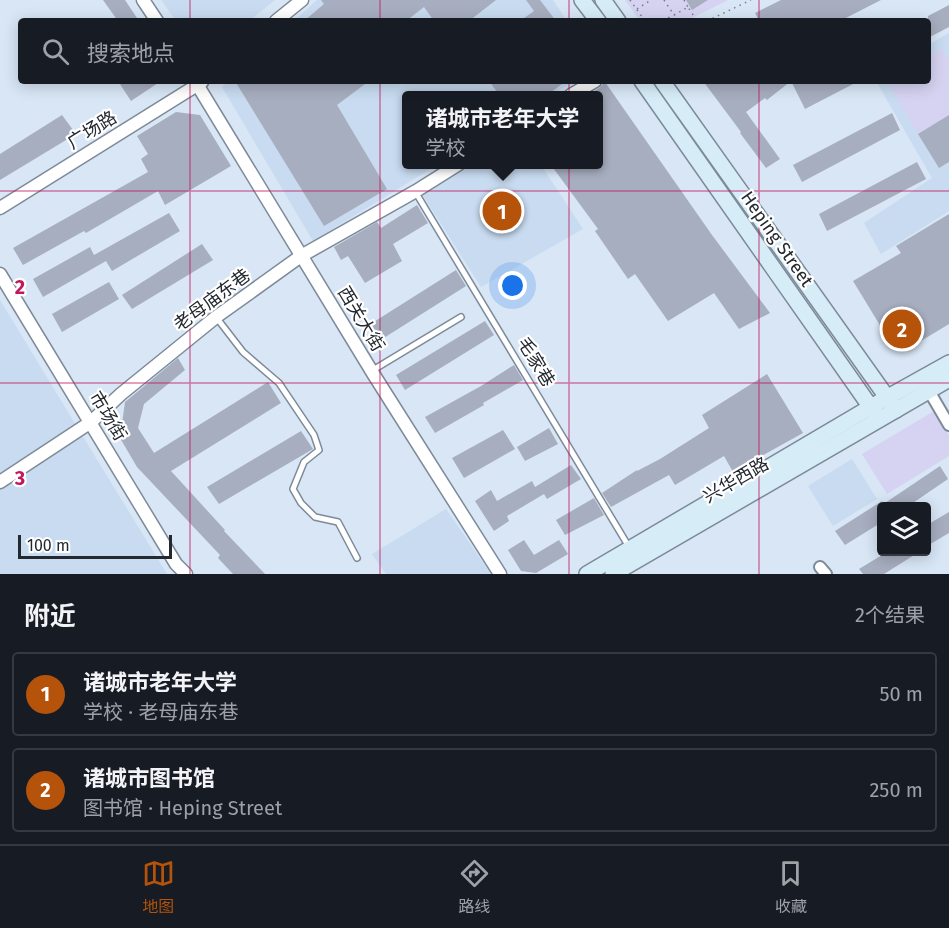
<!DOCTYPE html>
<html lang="zh">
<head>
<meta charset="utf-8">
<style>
	body { margin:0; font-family:"Fira Sans","Noto Sans SC",sans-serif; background:#20242c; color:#f1f3f6 }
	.controls { position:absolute; right:18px; bottom:18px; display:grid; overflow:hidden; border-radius:6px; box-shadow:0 3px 15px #0003 }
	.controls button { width:54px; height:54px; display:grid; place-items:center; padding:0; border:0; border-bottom:2px solid #363941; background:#171b24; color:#f1f3f6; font:30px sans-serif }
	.scale { position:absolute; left:18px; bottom:15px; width:154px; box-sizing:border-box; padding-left:6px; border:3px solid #23292f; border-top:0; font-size:16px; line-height:21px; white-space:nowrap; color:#23292f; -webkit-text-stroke:4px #fff; paint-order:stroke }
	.you { position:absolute; left:513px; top:286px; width:21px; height:21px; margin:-15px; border:4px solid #fff; border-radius:50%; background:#1a73e8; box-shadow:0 0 0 9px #1a73e833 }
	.badge { display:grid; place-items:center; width:39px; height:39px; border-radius:50%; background:#b45309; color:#fff; font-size:20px; font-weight:700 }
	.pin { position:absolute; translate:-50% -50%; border:3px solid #fff; box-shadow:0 2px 6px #0006 }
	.popup { position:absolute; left:402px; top:91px; width:201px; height:78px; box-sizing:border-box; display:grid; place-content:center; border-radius:6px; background:#171b24; filter:drop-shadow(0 2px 4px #0005); font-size:20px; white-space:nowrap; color:#9ea1a6 }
	.popup b { font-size:22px; color:#f1f3f6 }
	.popup::after { content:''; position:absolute; left:50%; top:100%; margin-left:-12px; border:12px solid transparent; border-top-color:#171b24 }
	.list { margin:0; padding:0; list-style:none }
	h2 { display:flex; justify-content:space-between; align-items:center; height:78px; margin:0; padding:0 24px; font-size:26px }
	h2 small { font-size:20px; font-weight:400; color:#9ea1a6 }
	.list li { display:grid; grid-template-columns:39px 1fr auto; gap:18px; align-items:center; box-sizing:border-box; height:84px; margin:0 12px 12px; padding:0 12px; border:2px solid #363941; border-radius:6px }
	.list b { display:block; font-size:22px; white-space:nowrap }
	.list p { margin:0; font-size:20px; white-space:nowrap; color:#9ea1a6 }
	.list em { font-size:20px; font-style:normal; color:#9ea1a6 }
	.icon { flex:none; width:33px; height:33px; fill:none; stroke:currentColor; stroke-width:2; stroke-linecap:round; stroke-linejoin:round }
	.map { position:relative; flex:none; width:949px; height:574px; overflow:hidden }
	.search { position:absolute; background:#171b24; box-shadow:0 3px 15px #0003; left:18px; right:18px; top:18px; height:66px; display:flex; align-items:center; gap:15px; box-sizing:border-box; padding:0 21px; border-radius:6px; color:#9ea1a6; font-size:22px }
	.sheet { height:270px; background:#171b24 }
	nav { display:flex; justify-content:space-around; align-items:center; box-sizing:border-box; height:84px; border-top:2px solid #363941; background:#171b24; font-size:16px; color:#9ea1a6 }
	nav a { display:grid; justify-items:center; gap:3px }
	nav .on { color:#b45309 }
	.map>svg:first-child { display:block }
	.built { fill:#c8dbf0 }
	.green { fill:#d5d3f1 }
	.building { fill:#a7aebf }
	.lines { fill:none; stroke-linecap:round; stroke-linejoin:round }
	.service-casing { stroke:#7d8a98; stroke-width:8 }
	.minor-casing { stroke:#7d8a98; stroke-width:14 }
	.tertiary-casing { stroke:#7d8a98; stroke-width:15 }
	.secondary-casing { stroke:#7d8a98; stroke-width:18 }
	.path { stroke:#757f89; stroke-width:1.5; stroke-dasharray:1.5 4.5; stroke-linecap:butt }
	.service { stroke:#fff; stroke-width:5 }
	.minor { stroke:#fff; stroke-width:10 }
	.tertiary { stroke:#fff; stroke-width:12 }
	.secondary { stroke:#d6edf8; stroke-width:15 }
	.grid { fill:none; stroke:#c2185b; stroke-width:1.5; stroke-opacity:0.55 }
	.labels { text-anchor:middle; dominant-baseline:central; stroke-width:4.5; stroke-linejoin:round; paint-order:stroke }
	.street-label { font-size:18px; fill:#23292f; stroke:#fff }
	.grid-label { font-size:20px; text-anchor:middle; font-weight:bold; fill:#c2185b; stroke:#fff; stroke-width:4.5; stroke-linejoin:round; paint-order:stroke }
</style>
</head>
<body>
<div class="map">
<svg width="949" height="574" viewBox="0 0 949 574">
	<rect width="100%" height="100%" fill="#d8e6f6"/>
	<g class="built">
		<polygon points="161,0 275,0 249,21 176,21"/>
		<polygon points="317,0 553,0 567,21 294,21"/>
		<polygon points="949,33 949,211 881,254 864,223 932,178 876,81 928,81 928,45"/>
		<polygon points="229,81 574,81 550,95 406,95 406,164 437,165 313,241 222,87"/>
		<polygon points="470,165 541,165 583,229 481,287 422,194"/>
		<polygon points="0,300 77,427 167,574 0,574"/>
		<polygon points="852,459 877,499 833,526 808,486"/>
		<polygon points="446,509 491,574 386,574 372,554"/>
	</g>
	<g class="green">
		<polygon points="625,0 728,0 686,21 640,21"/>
		<polygon points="941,49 949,61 949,115 918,134 888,82 928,81 928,57"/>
		<polygon points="934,411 949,435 949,456 887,494 862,454"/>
	</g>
	<g class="building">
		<polygon points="103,0 125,0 139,21 118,21"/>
		<polygon points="321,0 496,0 469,21 434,21 424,7 406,21 304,21 324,4"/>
		<polygon points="526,0 540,0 556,21 520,21 534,11"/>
		<polygon points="686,0 708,0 692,10"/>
		<polygon points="781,0 881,0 840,21 759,21 755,13"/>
		<polygon points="949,5 949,27 928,38 928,16"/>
		<polygon points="118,81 161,81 131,101"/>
		<polygon points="235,81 369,81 337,105 387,189 324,226"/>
		<polygon points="489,81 566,81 546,96 500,96"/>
		<polygon points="703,81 859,81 805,109 791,81 767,100 765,98 746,112 780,159 766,168 740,133 741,132"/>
		<polygon points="605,82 712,235 770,313 739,329 714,293 668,321 635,274 628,279 595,231 598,229 551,165 598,165 598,96 587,96 599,88"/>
		<polygon points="176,112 200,115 231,166 165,205 158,191 86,233 84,231 23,265 13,248 148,172 141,159 148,154 137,136"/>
		<polygon points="892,113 900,130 802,182 793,165"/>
		<polygon points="62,115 76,134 0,180 0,154"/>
		<polygon points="949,115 949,162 939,168 918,134"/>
		<polygon points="917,162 926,179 827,231 819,214"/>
		<polygon points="417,205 428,223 393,244 402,261 365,283 348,256 341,260 334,247 377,222 381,228"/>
		<polygon points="169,213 180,231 112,271 106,261 43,297 33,279 90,247 94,255"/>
		<polygon points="949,214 949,324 911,347 906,349 901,347 889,340 853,281 901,253 896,246"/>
		<polygon points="202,244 213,260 132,309 122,295"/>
		<polygon points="456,270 466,286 379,341 369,325"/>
		<polygon points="109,282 119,299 62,332 52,314"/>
		<polygon points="485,321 494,335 405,390 396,375"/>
		<polygon points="178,358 185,370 144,404 138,428 154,453 268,382 281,403 171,471 225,530 224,531 265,574 233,574 218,558 220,555 137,467 120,438 125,402"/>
		<polygon points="514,365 523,380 483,403 484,405 435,433 425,417 481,386"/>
		<polygon points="767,374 803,433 733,472 724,456 675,485 669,475 611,507 602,493 637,470 637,471 660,459 709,428 702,415"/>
		<polygon points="549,428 558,444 525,461 517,447"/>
		<polygon points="503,430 515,449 464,478 452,458"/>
		<polygon points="301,431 313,449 219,504 207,487"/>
		<polygon points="571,465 581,479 547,499 544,494 507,516 509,521 494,531 475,501 491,490 497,501 532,481 535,487"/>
		<polygon points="940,466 948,479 907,507 882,507 882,522 845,545 835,531 882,501 882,505"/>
		<polygon points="594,498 604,515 565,535 556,520"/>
		<polygon points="949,512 949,533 927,546 927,525"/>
		<polygon points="524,540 534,555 559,540 568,554 536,573 521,571 508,550"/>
		<polygon points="887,552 919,552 884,574 863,574 859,569"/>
	</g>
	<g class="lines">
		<g class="service-casing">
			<g id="service">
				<polyline points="416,193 629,547"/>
				<polyline points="216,317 243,352 279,383 314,435 319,450 304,462 293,489 301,503 315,517 338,522 357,558"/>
				<polyline points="373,370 461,317"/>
			</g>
		</g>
		<g class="minor-casing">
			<g id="minor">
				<polyline points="929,391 949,425"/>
				<polyline points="820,567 826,574"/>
			</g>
		</g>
		<g class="tertiary-casing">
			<g id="tertiary">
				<polyline points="143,0 157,21"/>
				<polyline points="276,21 302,0"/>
				<polyline points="195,81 374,375 500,574"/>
				<polyline points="571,95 595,81"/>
				<polyline points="0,208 202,82"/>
				<polyline points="0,274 176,564 186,574"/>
				<polyline points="0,482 91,422 121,394 216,317 301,256 416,191 459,164"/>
			</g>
		</g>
		<g class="secondary-casing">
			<g id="secondary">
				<polyline points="582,0 598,21"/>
				<polyline points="603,0 618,21"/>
				<polyline points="642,81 879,419"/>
				<polyline points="662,81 896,410"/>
				<polyline points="587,574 888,397 949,363"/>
				<polyline points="613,574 949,379"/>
			</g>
		</g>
		<g class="path">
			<polyline points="630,0 645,21"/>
			<polyline points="664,0 674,15 688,7 697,21"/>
			<polyline points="684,0 688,7"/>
			<polyline points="637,9 651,0"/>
			<polyline points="663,21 673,15"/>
			<polyline points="707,21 751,0"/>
		</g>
		<use href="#service" class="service"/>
		<use href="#minor" class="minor"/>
		<use href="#tertiary" class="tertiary"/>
		<use href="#secondary" class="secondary"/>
	</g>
	<path class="grid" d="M 190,0 L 190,21M 380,0 L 380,21M 569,0 L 569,21M 759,0 L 759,21M 190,81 L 190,574M 380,81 L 380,574M 569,81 L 569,574M 759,81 L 759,574M 0,191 L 949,191M 0,383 L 949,383"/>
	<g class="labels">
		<g class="street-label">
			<text transform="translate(92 130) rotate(-32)">广场路</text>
			<text transform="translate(777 239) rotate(55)">Heping Street</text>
			<text transform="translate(212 300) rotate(-37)">老母庙东巷</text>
			<text transform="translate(361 319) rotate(59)">西关大街</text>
			<text transform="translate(536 362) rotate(59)">毛家巷</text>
			<text transform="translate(108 416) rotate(59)">市场街</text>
			<text transform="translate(736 480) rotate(-30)">兴华西路</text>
		</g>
	</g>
	<g class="grid-label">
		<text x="20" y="294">2</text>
		<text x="20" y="485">3</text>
	</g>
</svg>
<div class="controls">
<button><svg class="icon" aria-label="layers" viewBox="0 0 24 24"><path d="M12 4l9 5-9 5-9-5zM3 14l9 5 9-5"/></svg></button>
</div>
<div class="scale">100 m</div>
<div class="you"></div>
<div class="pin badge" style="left:502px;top:211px">1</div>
<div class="popup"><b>诸城市老年大学</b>学校</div>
<div class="pin badge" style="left:902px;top:329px">2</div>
<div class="search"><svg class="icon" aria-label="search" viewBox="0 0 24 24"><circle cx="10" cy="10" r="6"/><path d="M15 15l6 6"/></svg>搜索地点</div>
</div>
<section class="sheet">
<h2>附近<small>2个结果</small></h2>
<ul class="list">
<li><span class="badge">1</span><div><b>诸城市老年大学</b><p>学校 · 老母庙东巷</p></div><em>50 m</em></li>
<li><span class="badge">2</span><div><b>诸城市图书馆</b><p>图书馆 · Heping Street</p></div><em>250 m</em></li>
</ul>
</section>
<nav>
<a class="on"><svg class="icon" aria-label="map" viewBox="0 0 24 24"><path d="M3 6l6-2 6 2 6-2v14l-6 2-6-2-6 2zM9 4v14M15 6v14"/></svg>地图</a>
<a><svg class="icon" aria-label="directions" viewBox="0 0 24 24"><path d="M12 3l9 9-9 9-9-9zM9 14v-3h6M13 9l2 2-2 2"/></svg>路线</a>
<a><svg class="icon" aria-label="saved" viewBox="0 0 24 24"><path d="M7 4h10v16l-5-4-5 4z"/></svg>收藏</a>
</nav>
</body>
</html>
